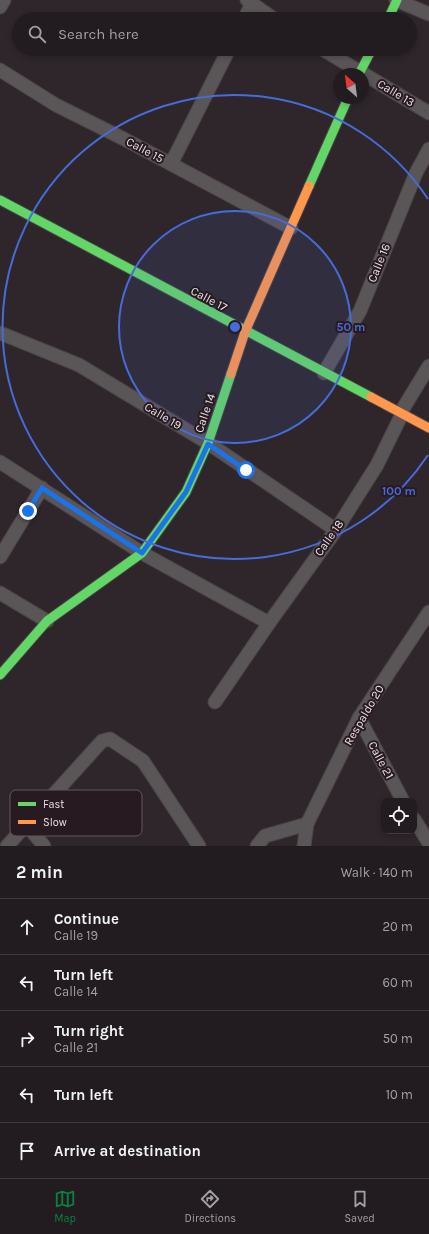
<!DOCTYPE html>
<html lang="en">
<head>
<meta charset="utf-8">
<style>
	body { margin:0; font-family:Karla,sans-serif; background:#2a2529; color:#f1f3f6 }
	.controls { position:absolute; right:12px; bottom:12px; display:grid; overflow:hidden; border-radius:8px; box-shadow:0 2px 6px #0003 }
	.controls button { width:36px; height:36px; display:grid; place-items:center; padding:0; border:0; border-bottom:1px solid #3f3a3e; background:#221c20; color:#f1f3f6; font:20px sans-serif }
	.compass { position:absolute; left:333px; top:68px; width:36px; height:36px; border-radius:50%; background:#221c20; box-shadow:0 2px 6px #0003; rotate:332deg }
	.stop { position:absolute; width:12px; height:12px; margin:-9px; border:3px solid #1a73e8; border-radius:50%; background:#fff }
	.stop.end { background:#1a73e8; border-color:#fff; box-shadow:0 1px 4px #0008 }
	.list { margin:0; padding:0; list-style:none }
	h2 { display:flex; justify-content:space-between; align-items:center; height:52px; margin:0; padding:0 16px; font-size:17px }
	h2 small { font-size:13px; font-weight:400; color:#a2a1a5 }
	.list li { display:grid; grid-template-columns:26px 1fr auto; gap:12px; align-items:center; box-sizing:border-box; height:56px; padding:0 16px; border-top:1px solid #3f3a3e }
	.list b { display:block; font-size:15px; white-space:nowrap }
	.list p { margin:0; font-size:13px; white-space:nowrap; color:#a2a1a5 }
	.list em { font-size:13px; font-style:normal; color:#a2a1a5 }
	.icon { flex:none; width:22px; height:22px; fill:none; stroke:currentColor; stroke-width:2; stroke-linecap:round; stroke-linejoin:round }
	.map { position:relative; flex:none; width:429px; height:846px; overflow:hidden }
	.search { position:absolute; background:#221c20; box-shadow:0 2px 6px #0003; left:12px; right:12px; top:12px; height:44px; display:flex; align-items:center; gap:10px; box-sizing:border-box; padding:0 14px; border-radius:22px; color:#a2a1a5; font-size:15px }
	.sheet { height:332px; background:#221c20 }
	nav { display:flex; justify-content:space-around; align-items:center; box-sizing:border-box; height:56px; border-top:1px solid #3f3a3e; background:#221c20; font-size:11px; color:#a2a1a5 }
	nav a { display:grid; justify-items:center; gap:2px }
	nav .on { color:#0b8043 }
	.map>svg:first-child { display:block }
	.lines { fill:none; stroke-linecap:round; stroke-linejoin:round }
	.street-casing { stroke:#494245; stroke-width:15 }
	.fast-casing { stroke:#494245; stroke-width:11 }
	.slow-casing { stroke:#494245; stroke-width:11 }
	.street { stroke:#5a5557; stroke-width:13 }
	.fast { stroke:#63d668; stroke-width:9 }
	.slow { stroke:#ff974d; stroke-width:9 }
	.route { stroke:#1a73e8; stroke-width:5 }
	.ring { fill:none; stroke:#466bdb; stroke-width:2 }
	.labels { text-anchor:middle; dominant-baseline:central; stroke-width:4; stroke-linejoin:round; paint-order:stroke }
	.street-label { font-size:12px; fill:#ece1e6; stroke:#281a21 }
	.key { fill:#281a21; stroke:#63565c; stroke-width:1 }
	.key-label { font-size:11px; fill:#ece1e6 }
	.centre { fill:#466bdb; stroke:#281a21; stroke-width:2 }
	.ring-label { font-size:12px; text-anchor:middle; font-weight:bold; fill:#466bdb; stroke:#281a21; stroke-width:4; stroke-linejoin:round; paint-order:stroke }
</style>
</head>
<body>
<div class="map">
<svg width="429" height="846" viewBox="0 0 429 846">
	<rect width="100%" height="100%" fill="#2e262a"/>
	<g class="lines">
		<g class="street-casing">
			<g id="street">
				<polyline points="247,0 274,19"/>
				<polyline points="396,0 429,14"/>
				<polyline points="0,7 4,0"/>
				<polyline points="244,19 252,4"/>
				<polyline points="322,49 429,113"/>
				<polyline points="0,70 56,105 124,139 291,228"/>
				<polyline points="171,164 229,49"/>
				<polyline points="0,333 79,365 208,443 336,530"/>
				<polyline points="324,373 360,311 416,173 429,149"/>
				<polyline points="0,462 142,553 269,623"/>
				<polyline points="0,557 42,488"/>
				<polyline points="0,593 47,621"/>
				<polyline points="215,702 269,623 336,530 377,465 402,414 404,407 429,366"/>
				<polyline points="359,718 403,801"/>
				<polyline points="414,819 429,843"/>
				<polyline points="26,824 44,846"/>
				<polyline points="7,846 102,741 110,739 143,761 199,846"/>
				<polyline points="257,846 265,836 307,824"/>
				<polyline points="304,846 307,824 359,718 429,612"/>
			</g>
		</g>
		<g class="fast-casing">
			<g id="fast">
				<polyline points="388,19 397,0"/>
				<polyline points="359,74 372,49"/>
				<polyline points="309,186 348,98"/>
				<polyline points="0,200 371,397"/>
				<polyline points="0,675 47,621 142,553 186,492 208,443 231,374"/>
			</g>
		</g>
		<g class="slow-casing">
			<g id="slow">
				<polyline points="231,374 245,332 309,186"/>
				<polyline points="371,397 429,428"/>
			</g>
		</g>
		<use href="#street" class="street"/>
		<use href="#fast" class="fast"/>
		<use href="#slow" class="slow"/>
	</g>
	<g class="lines">
		<polyline class="route" points="28,511 42,488 142,553 186,492 208,444 246,470"/>
	</g>
	<circle cx="235" cy="327" r="116" fill="#466bdb" fill-opacity=".12"/>
	<g class="ring">
		<circle cx="235" cy="327" r="116"/>
		<path d="M428 455A232 232 0 1 1 428 199"/>
	</g>
	<g class="labels">
		<g class="street-label">
			<text transform="translate(396 93) rotate(31)">Calle 13</text>
			<text transform="translate(145 150) rotate(28)">Calle 15</text>
			<text transform="translate(379 263) rotate(-68)">Calle 16</text>
			<text transform="translate(209 299) rotate(28)">Calle 17</text>
			<text transform="translate(205 413) rotate(-71)">Calle 14</text>
			<text transform="translate(163 416) rotate(31)">Calle 19</text>
			<text transform="translate(329 538) rotate(-55)">Calle 18</text>
			<text transform="translate(364 715) rotate(-60)">Respaldo 20</text>
			<text transform="translate(381 760) rotate(62)">Calle 21</text>
		</g>
	</g>
	<rect x="10" y="790" width="132" height="46" rx="6" class="key"/>
	<rect x="18" y="802" width="18" height="4" fill="#63d668"/>
	<rect x="18" y="820" width="18" height="4" fill="#ff974d"/>
	<g class="key-label">
		<text x="43" y="808">Fast</text>
		<text x="43" y="826">Slow</text>
	</g>
	<circle cx="235" cy="327" r="6" class="centre"/>
	<g class="ring-label">
		<text x="351" y="331">50 m</text>
		<text x="399" y="495">100 m</text>
	</g>
</svg>
<div class="controls">
<button><svg class="icon" aria-label="locate" viewBox="0 0 24 24"><circle cx="12" cy="12" r="6"/><path d="M12 2v4M12 18v4M2 12h4M18 12h4"/></svg></button>
</div>
<svg class="compass" viewBox="-18 -18 36 36"><path d="M0-13l5 13h-10z" fill="#e53935"/><path d="M0 13l5-13h-10z" fill="#a2a1a5"/></svg>
<div class="stop" style="left:246px;top:470px"></div>
<div class="stop end" style="left:28px;top:511px"></div>
<div class="search"><svg class="icon" aria-label="search" viewBox="0 0 24 24"><circle cx="10" cy="10" r="6"/><path d="M15 15l6 6"/></svg>Search here</div>
</div>
<section class="sheet">
<h2>2 min<small>Walk · 140 m</small></h2>
<ul class="list">
<li><svg class="icon" aria-label="ahead" viewBox="0 0 24 24"><path d="M12 20V5M6 11l6-6 6 6"/></svg><div><b>Continue</b><p>Calle 19</p></div><em>20 m</em></li>
<li><svg class="icon" aria-label="left" viewBox="0 0 24 24"><path d="M17 20v-9H6M10 6l-5 5 5 5"/></svg><div><b>Turn left</b><p>Calle 14</p></div><em>60 m</em></li>
<li><svg class="icon" aria-label="right" viewBox="0 0 24 24"><path d="M7 20v-9h11M14 6l5 5-5 5"/></svg><div><b>Turn right</b><p>Calle 21</p></div><em>50 m</em></li>
<li><svg class="icon" aria-label="left" viewBox="0 0 24 24"><path d="M17 20v-9H6M10 6l-5 5 5 5"/></svg><div><b>Turn left</b></div><em>10 m</em></li>
<li><svg class="icon" aria-label="arrive" viewBox="0 0 24 24"><path d="M6 21V4h12l-3 4 3 4H6"/></svg><div><b>Arrive at destination</b></div></li>
</ul>
</section>
<nav>
<a class="on"><svg class="icon" aria-label="map" viewBox="0 0 24 24"><path d="M3 6l6-2 6 2 6-2v14l-6 2-6-2-6 2zM9 4v14M15 6v14"/></svg>Map</a>
<a><svg class="icon" aria-label="directions" viewBox="0 0 24 24"><path d="M12 3l9 9-9 9-9-9zM9 14v-3h6M13 9l2 2-2 2"/></svg>Directions</a>
<a><svg class="icon" aria-label="saved" viewBox="0 0 24 24"><path d="M7 4h10v16l-5-4-5 4z"/></svg>Saved</a>
</nav>
</body>
</html>
